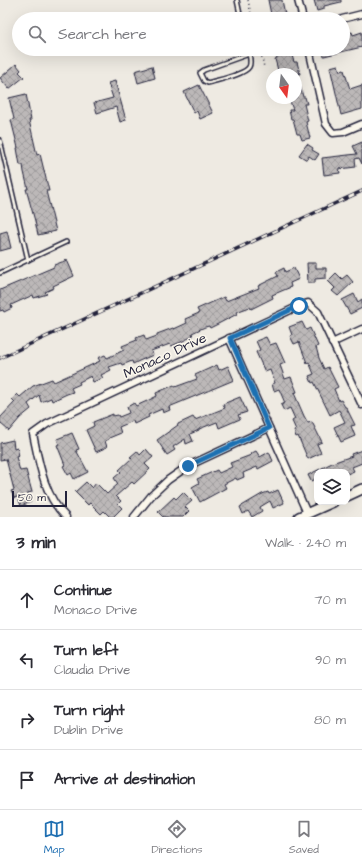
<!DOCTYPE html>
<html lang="en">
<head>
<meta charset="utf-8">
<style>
	body { margin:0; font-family:"Architects Daughter",sans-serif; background:#f7f7f7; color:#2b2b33 }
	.controls { position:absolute; right:12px; bottom:12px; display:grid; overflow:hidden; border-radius:8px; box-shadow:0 4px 16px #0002 }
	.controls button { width:36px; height:36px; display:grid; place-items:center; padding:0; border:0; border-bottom:1px solid #e1e1e2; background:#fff; color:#2b2b33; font:20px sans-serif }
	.compass { position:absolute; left:266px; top:68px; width:36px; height:36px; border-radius:50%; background:#fff; box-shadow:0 4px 16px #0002; rotate:166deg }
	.scale { position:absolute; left:12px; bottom:10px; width:55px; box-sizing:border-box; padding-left:4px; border:2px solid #22223b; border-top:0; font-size:11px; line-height:14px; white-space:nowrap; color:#22223b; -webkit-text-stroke:3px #fbf7ec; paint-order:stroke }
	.stop { position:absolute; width:12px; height:12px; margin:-9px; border:3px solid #1f6fb2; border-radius:50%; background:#fff }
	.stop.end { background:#1f6fb2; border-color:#fff; box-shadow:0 1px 4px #0008 }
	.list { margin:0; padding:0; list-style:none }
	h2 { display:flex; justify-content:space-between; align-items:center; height:52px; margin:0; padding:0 16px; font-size:17px }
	h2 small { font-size:13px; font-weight:400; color:#7c7c81 }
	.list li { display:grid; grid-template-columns:26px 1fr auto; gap:12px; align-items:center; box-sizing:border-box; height:60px; padding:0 16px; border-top:1px solid #e1e1e2 }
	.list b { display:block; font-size:15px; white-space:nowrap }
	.list p { margin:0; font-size:13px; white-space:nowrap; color:#7c7c81 }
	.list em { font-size:13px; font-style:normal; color:#7c7c81 }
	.icon { flex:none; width:22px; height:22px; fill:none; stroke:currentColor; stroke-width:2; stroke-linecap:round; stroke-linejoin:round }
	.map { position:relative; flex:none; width:362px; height:517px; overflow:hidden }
	.search { position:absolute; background:#fff; box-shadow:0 4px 16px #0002; left:12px; right:12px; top:12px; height:44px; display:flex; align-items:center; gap:10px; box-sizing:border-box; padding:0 14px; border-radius:22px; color:#7c7c81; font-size:15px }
	.sheet { height:292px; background:#fff }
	nav { display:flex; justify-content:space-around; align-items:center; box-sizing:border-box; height:56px; border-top:1px solid #e1e1e2; background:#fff; font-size:11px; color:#7c7c81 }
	nav a { display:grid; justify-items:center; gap:2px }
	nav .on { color:#1f6fb2 }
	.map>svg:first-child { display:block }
	.building { fill:url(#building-cross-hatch); stroke:#22223b }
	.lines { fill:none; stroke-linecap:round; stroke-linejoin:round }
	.lane-casing { stroke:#22223b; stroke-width:6 }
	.street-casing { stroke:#22223b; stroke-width:9 }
	.secondary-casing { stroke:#22223b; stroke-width:12 }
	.path { stroke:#22223b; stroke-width:1.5; stroke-dasharray:1 3; stroke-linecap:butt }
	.lane { stroke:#fbf7ec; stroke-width:3 }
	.street { stroke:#fbf7ec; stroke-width:6 }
	.secondary { stroke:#fbf7ec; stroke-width:9 }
	.rail-casing { stroke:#22223b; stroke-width:3.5 }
	.rail { stroke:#fbf7ec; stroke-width:2; stroke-dasharray:6; stroke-linecap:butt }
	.route { stroke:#1f6fb2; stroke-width:5 }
	.labels { text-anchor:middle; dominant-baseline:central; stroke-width:3; stroke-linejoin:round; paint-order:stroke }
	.street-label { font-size:14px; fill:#22223b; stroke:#fbf7ec }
</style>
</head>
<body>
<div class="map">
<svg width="362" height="517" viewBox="0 0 362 517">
	<defs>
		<pattern id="building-cross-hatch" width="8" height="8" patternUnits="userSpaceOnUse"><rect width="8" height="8" fill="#bcb8b8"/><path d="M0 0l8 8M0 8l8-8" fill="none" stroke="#a19e9f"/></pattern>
	</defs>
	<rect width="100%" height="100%" fill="#eeeae2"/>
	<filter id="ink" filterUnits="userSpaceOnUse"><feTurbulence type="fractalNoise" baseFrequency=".025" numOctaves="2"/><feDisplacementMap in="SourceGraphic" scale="8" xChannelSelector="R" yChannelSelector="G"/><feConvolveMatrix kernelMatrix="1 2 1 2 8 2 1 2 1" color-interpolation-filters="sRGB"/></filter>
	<g filter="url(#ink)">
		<g class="building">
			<polygon points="268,0 282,0 286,19 272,19"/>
			<polygon points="314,0 341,0 341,2 324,6 324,9 317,11"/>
			<polygon points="352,32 353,35 362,32 362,47 324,56 322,49 343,49 343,34"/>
			<polygon points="275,49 290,49 294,62 297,62 300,74 279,74 275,59 277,58"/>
			<polygon points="16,64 21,70 19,72 24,77 9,89 0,78"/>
			<polygon points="338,65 340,71 344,70 350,89 362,85 362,109 341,115 330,67"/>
			<polygon points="152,66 155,78 138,83 135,71"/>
			<polygon points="296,77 298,77 303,97 305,97 307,104 304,104 308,121 306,122 310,138 302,140 300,134 297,134 293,119 291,119 289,110 293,110 289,98 296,98"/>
			<polygon points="115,81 126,120 120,122 116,107 97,113 94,103 113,98 108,83"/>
			<polygon points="199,85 213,113 200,119 197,111 194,113 184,92"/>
			<polygon points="26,94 31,120 29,120 37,155 40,154 49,191 46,191 56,231 38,235 35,221 26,189 28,189 24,172 23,165 20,165 17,148 18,148 11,120 14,119 9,98"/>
			<polygon points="362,142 362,164 359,158 355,159 356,167 339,169 340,173 324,175 322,158 357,154 353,146"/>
			<polygon points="307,144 313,148 312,150 319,154 315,160 309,156 307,160 299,155"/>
			<polygon points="7,231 11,248 0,251 0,233"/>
			<polygon points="67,260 74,276 53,286 54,288 45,292 47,294 34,298 33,295 11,305 12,308 4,312 3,310 0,311 0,290 54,267 54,265"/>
			<polygon points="307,263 316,263 316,268 326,268 326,278 315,279 315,283 308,283"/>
			<polygon points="284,268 285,272 294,268 299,279 290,283 291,287 272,295 273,298 251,309 250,307 236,312 237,314 218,324 210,328 209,326 205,327 192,333 193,336 179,343 171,346 170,344 151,351 153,355 139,361 133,364 132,361 122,365 121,363 109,367 111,370 101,375 103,378 93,382 91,376 79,382 80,384 71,388 73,392 67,394 52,401 51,398 41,402 39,395 28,404 31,409 20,418 9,431 0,423 0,418 15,402 12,399 17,394 20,397 33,386 52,379 54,382 100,361 98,358 105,355 107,358 124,350 122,346 137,340 136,338 144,335 146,340 157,336 157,334 173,328 174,329 187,323 185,319 199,313 197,309 224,297 226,301 259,288 258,286 278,276 276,272"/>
			<polygon points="336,273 342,279 347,275 353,282 338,296 332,291 335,288 328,281"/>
			<polygon points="354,294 358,302 362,299 362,308 350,314 342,300"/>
			<polygon points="302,322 306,330 310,328 318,346 316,347 319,358 324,369 328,367 338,387 334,389 339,401 341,400 345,407 346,407 355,425 351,426 355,436 341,442 334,427 345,422 339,410 330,415 314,382 312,383 309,376 314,374 309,362 307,363 299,342 294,344 290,336 292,335 289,327"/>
			<polygon points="266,337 270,345 276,343 285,363 280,365 285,379 291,377 297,392 294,393 304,416 308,423 312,422 322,442 317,444 321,453 308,459 298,436 296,437 294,431 296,430 292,421 295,419 290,408 284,411 281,405 285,403 279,389 274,391 272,384 275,383 270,370 265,372 256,352 260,350 256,341"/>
			<polygon points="217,365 219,370 228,366 234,380 169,407 170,410 163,413 162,409 148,415 149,417 134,424 133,421 119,427 121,433 109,438 109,439 105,441 107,447 96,452 86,430 94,426 93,422 113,414 113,416 118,415 119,417 129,413 127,407 134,403 136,406 147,401 157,396 156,393 174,385 175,387 197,379 195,375"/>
			<polygon points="240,397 247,412 238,415 240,419 219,428 217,422 199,429 199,430 190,434 193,441 186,444 185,439 173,447 175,450 167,455 157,440 178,425 178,424 193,417 195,420 225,408 223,404"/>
			<polygon points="72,433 79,449 76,450 88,472 74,479 71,473 68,475 63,466 65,465 57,445 59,444 57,439"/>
			<polygon points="13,440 14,448 17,447 19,456 16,457 20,471 26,470 32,492 28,493 31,502 21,506 18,497 14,498 11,491 14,490 6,459 0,460 0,443"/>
			<polygon points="146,449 153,457 145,464 150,469 134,484 132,482 116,496 121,501 118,504 122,508 113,517 110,517 104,511 101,514 90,503 88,505 75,492 86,482 92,488 96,483 107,494 118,484 114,478 121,472 119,470 132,458 130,457 137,451 140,455"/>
			<polygon points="362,450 362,463 352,467 354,471 347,474 347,472 341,472 340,469 332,472 317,472 317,479 311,481 308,475 332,463 352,456 351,454"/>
			<polygon points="256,451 260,457 269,452 273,461 258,469 257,467 243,473 244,477 237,480 236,478 224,484 226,488 200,502 192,487 199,483 197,479 217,470 219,473 232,467 230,463 251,455 250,454"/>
			<polygon points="278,490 284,503 273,508 270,501 260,507 262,511 252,517 248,511 243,514 240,507 262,494 268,492 269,494"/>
			<polygon points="183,492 192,501 185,507 189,511 183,517 163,517 158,512 174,497 176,499"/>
		</g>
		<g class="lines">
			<g class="lane-casing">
				<g id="lane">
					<polyline points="237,0 241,19"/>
					<path d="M 248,49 C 249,55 252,62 249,67 C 244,75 217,80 208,83 L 204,81 L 200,73 L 204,70 L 249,54"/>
					<polyline points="0,140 28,260"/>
					<polyline points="0,273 66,242"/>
				</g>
			</g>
			<g class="street-casing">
				<g id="street">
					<polyline points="298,0 303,19"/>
					<polyline points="342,19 362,14"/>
					<polyline points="309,49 326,124 333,133 343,132 362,124"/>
					<polyline points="229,338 307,513"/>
					<polyline points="332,343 362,329"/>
					<path d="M 66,517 C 44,496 39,463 33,434 L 47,424 L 299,306 L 308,303 L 318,312 L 362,405"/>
					<polyline points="134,517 151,496 168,480 188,466 269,428"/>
				</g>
			</g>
			<g class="secondary-casing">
				<g id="secondary">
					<polyline points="347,496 362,489"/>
					<polyline points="299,517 333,502"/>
				</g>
			</g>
			<g class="path">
				<polyline points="248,0 252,19"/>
				<polyline points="260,49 264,67"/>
			</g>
			<use href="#lane" class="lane"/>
			<use href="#street" class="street"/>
			<use href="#secondary" class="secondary"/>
			<g class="rail-casing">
				<polyline id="rail" points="0,358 362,191"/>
			</g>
			<use href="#rail" class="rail"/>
		</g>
	</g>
	<g class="lines" filter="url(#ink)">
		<polyline class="route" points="188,466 269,428 230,338 299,306"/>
	</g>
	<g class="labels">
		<g class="street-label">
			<text transform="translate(165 356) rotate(-25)">Monaco Drive</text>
		</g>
	</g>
</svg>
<div class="controls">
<button><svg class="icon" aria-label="layers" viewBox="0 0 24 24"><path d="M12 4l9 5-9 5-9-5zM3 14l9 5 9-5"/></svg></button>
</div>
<svg class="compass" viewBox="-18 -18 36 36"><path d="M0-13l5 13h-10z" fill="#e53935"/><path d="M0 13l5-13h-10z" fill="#7c7c81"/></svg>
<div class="scale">50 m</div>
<div class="stop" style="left:299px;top:306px"></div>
<div class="stop end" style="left:188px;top:466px"></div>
<div class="search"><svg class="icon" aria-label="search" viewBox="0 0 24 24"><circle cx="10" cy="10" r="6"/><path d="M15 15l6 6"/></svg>Search here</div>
</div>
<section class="sheet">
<h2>3 min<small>Walk · 240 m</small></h2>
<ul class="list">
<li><svg class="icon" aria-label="ahead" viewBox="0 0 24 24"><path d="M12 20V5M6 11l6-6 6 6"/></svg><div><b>Continue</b><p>Monaco Drive</p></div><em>70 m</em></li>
<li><svg class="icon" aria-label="left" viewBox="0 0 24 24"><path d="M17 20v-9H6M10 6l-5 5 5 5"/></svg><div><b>Turn left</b><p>Claudia Drive</p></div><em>90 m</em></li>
<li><svg class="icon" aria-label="right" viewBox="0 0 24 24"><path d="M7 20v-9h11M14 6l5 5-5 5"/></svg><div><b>Turn right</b><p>Dublin Drive</p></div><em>80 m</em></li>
<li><svg class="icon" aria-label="arrive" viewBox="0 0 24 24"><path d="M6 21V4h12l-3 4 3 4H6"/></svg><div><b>Arrive at destination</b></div></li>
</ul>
</section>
<nav>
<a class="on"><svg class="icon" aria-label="map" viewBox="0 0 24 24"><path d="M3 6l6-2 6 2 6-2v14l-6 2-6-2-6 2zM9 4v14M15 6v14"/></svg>Map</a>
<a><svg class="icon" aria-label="directions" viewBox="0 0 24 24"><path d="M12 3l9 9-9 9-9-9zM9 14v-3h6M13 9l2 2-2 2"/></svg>Directions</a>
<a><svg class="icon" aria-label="saved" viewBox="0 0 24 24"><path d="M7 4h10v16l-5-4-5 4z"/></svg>Saved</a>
</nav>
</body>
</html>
